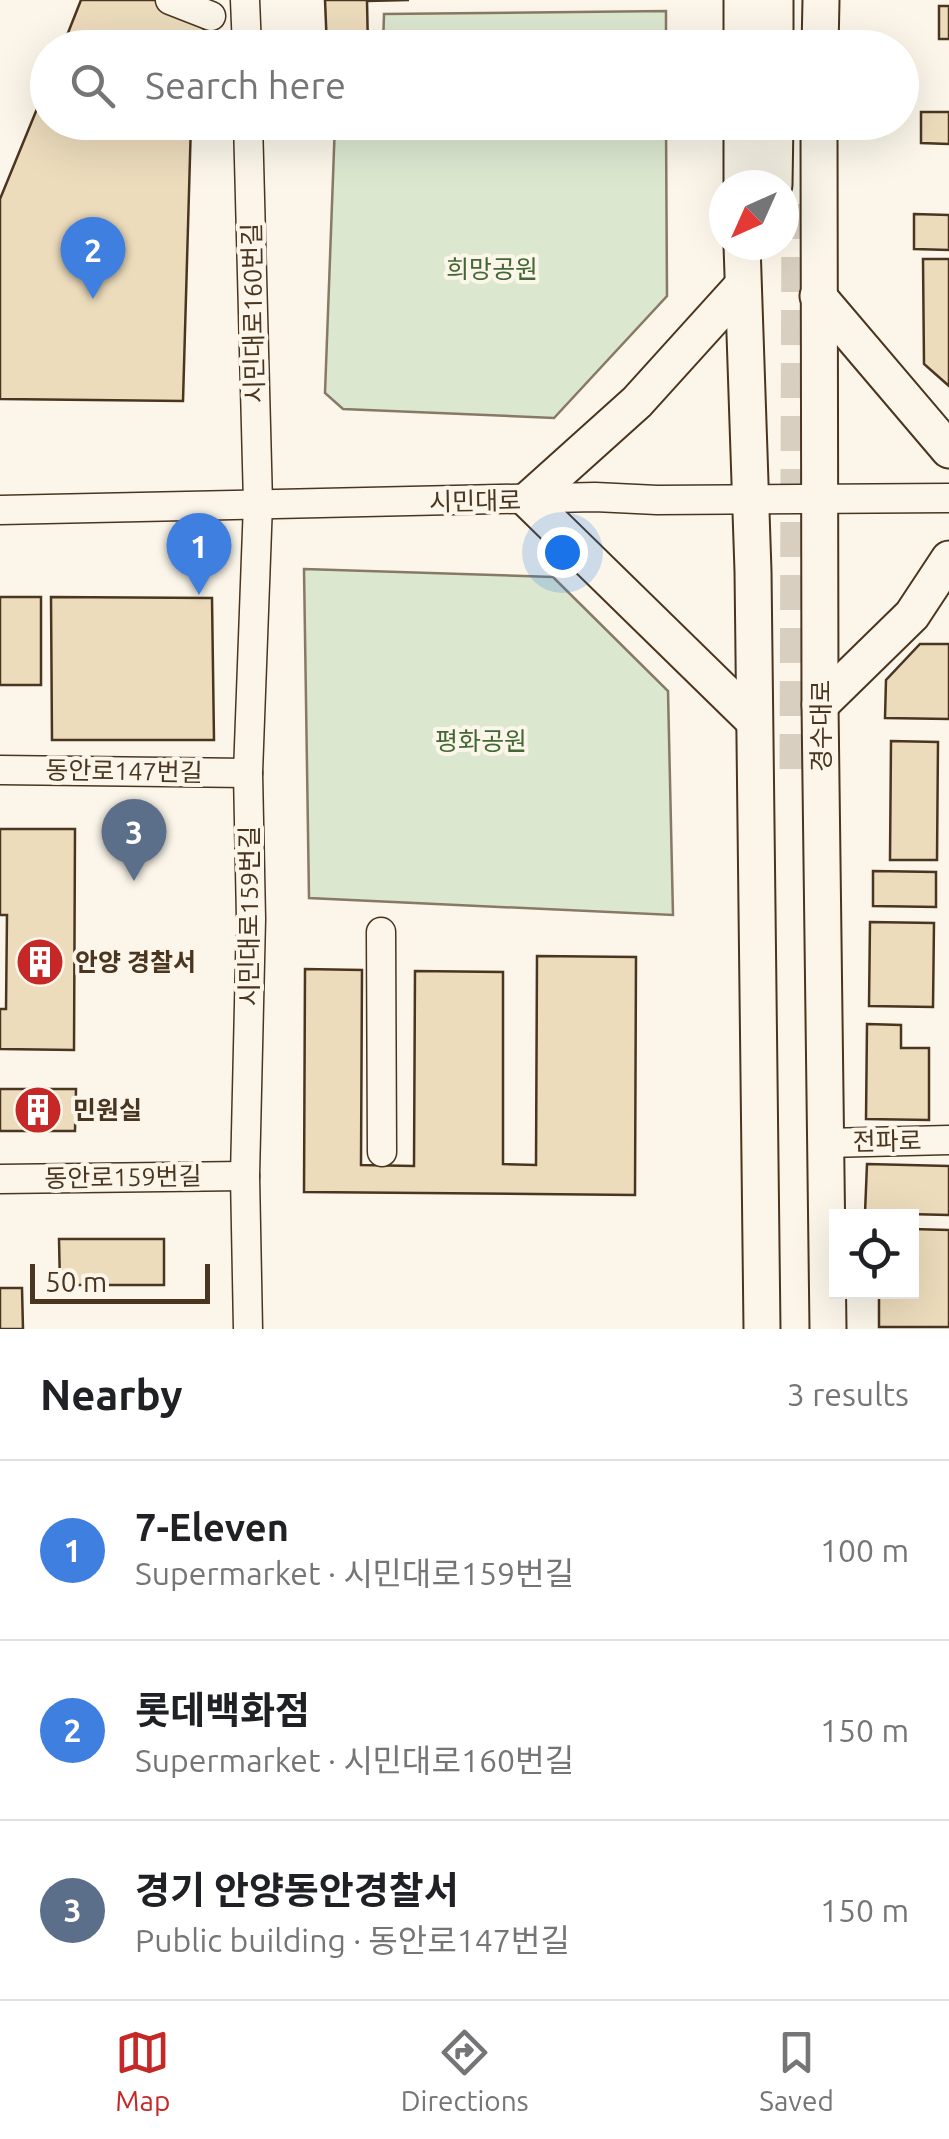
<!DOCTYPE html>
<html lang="en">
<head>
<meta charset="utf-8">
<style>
	body { margin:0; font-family:Ubuntu,"Noto Sans KR",sans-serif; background:#f2f2f2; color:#202124 }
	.controls { position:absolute; right:30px; bottom:30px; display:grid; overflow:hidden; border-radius:0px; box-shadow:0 10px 40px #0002 }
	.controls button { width:90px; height:90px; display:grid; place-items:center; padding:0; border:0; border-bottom:2px solid #e0e0e0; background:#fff; color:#202124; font:50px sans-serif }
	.compass { position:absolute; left:709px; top:170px; width:90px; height:90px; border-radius:50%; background:#fff; box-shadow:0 10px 40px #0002; rotate:225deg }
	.scale { position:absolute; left:30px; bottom:25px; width:180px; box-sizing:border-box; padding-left:10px; border:5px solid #4a3520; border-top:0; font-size:28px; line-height:35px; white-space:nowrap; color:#4a3520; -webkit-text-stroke:8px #fbf6e9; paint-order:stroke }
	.you { position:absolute; left:562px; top:552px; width:35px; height:35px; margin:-25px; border:8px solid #fff; border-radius:50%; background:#1a73e8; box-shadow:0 0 0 15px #1a73e833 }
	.badge { display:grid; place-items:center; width:65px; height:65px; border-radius:50%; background:#c62828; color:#fff; font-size:32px; font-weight:700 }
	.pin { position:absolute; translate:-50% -82px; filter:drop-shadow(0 2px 5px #0008) }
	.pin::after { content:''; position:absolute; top:52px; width:35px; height:30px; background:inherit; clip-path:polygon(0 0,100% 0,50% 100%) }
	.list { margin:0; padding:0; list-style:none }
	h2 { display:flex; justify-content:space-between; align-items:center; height:130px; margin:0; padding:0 40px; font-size:42px }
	h2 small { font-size:32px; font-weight:400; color:#757577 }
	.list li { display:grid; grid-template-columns:65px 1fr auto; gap:30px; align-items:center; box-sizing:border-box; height:180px; padding:0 40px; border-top:2px solid #e0e0e0 }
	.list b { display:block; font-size:38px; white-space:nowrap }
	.list p { margin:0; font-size:32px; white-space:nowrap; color:#757577 }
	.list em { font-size:32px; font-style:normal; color:#757577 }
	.icon { flex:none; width:55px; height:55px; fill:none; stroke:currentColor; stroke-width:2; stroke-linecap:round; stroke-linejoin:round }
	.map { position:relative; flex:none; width:949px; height:1329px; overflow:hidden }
	.search { position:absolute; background:#fff; box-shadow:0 10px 40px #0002; left:30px; right:30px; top:30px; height:110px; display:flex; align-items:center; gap:25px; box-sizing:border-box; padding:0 35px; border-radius:55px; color:#757577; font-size:38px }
	.sheet { height:670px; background:#fff }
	nav { display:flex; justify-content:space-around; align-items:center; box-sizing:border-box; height:140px; border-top:2px solid #e0e0e0; background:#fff; font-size:28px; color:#757577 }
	nav a { display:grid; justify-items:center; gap:5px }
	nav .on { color:#c62828 }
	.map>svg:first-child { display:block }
	.green { fill:#dce7d0; stroke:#887966; stroke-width:2.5 }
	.building { fill:#ecdcbc; stroke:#4a3520; stroke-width:2.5 }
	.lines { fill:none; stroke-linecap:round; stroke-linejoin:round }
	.major-tunnel { stroke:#d8cfc1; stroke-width:35; stroke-dasharray:35 18; stroke-linecap:butt }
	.minor-casing { stroke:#4a3520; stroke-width:31 }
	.major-casing { stroke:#4a3520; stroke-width:39 }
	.minor { stroke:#fbf6e9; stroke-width:28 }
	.major { stroke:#fbf6e9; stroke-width:35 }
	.labels { text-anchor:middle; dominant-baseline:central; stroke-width:8; stroke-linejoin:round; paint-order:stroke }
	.park-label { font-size:25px; fill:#436837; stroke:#fbf6e9 }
	.street-label { font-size:25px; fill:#4a3520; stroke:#fbf6e9 }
	.poi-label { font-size:25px; font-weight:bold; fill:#4a3520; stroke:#fbf6e9; text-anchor:start }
</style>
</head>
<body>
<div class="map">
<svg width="949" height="1329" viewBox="0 0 949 1329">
	<rect width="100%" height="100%" fill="#fbf6e9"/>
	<g class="green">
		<polygon points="666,11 666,47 383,47 384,14"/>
		<polygon points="335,123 666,123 667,296 554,418 343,409 325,393"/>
		<polygon points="304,569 553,577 668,691 673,915 309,898"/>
	</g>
	<g class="building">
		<polygon points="81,0 160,0 208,18 197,48 62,48"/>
		<polygon points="325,0 409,0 367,1 368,48 327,48"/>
		<rect x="939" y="6" width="10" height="33"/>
		<polygon points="48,82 48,122 191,122 183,401 0,399 0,199"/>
		<polygon points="921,112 949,112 949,144 921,143"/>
		<polygon points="914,214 949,215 949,250 914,249"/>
		<polygon points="923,259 949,259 949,386 924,364"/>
		<rect x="0" y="597" width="41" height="88"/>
		<polygon points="51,597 212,598 214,740 52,740"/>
		<polygon points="920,644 949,644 949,719 885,718 886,680"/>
		<polygon points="891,741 938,742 937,860 890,860"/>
		<polygon points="0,829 75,829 74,1050 0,1049 0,1009 6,1009 7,915 0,915"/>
		<polygon points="873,871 936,872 936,907 873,906"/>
		<polygon points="870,922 934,923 933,1007 869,1006"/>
		<polygon points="537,956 636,957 635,1195 304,1192 305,969 362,970 361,1165 414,1166 415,971 503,972 503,1164 536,1165"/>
		<polygon points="867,1024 901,1025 901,1048 929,1048 929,1120 866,1119"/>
		<polygon points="0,1089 76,1089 75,1131 0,1131"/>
		<polygon points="867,1164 949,1166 949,1215 865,1213"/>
		<polygon points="912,1229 949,1230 949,1327 879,1327 879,1292 912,1292"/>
		<polygon points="59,1239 164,1239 164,1285 60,1285"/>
		<polygon points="0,1288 22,1288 23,1329 0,1329"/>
	</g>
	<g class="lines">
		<polyline class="major-tunnel" points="797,769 799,196"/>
		<g class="minor-casing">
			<g id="minor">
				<polyline points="170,0 211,16"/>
				<polyline points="245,0 247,48"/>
				<polyline points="0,510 595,497 657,500 949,498"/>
				<polyline points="0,770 248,773"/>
				<polyline points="381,932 382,1152"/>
				<polyline points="826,1143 949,1140"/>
				<polyline points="0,1179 245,1176"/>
				<polyline points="248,1329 245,1176 251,919 248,773 258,503 248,122"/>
			</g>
		</g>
		<g class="major-casing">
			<g id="major">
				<polyline points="742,48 742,0"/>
				<polyline points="775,48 775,0"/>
				<polyline points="820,48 821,0"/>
				<polyline points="819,122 820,705 828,1329"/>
				<polyline points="742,185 742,122"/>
				<polyline points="774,185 775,122"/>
				<polyline points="742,245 753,571 762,1329"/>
				<polyline points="742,286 637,402 528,500 754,721"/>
				<polyline points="818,296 949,450"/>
				<polyline points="820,705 912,615 949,559"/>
			</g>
		</g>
		<use href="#minor" class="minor"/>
		<use href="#major" class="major"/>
	</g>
	<defs>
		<g id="building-disc" transform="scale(2.5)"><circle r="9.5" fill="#c62828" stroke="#fbf6e9"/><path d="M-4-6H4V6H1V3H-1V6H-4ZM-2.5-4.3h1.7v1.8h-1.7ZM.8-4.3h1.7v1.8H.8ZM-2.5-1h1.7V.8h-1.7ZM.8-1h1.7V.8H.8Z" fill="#fff"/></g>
	</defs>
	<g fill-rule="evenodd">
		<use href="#building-disc" x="40" y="962"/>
		<use href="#building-disc" x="38" y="1110"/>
	</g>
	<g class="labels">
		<g class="park-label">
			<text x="492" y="269">희망공원</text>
			<text x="481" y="741">평화공원</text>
		</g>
		<g class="street-label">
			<text transform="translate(253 313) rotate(-91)">시민대로160번길</text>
			<text transform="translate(475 501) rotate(-1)">시민대로</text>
			<text transform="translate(821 726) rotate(-90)">경수대로</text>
			<text transform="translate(124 771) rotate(1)">동안로147번길</text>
			<text transform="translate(249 916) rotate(-90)">시민대로159번길</text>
			<text transform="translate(887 1141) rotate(-1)">전파로</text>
			<text transform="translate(123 1177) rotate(-1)">동안로159번길</text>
		</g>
		<g class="poi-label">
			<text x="75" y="962">안양 경찰서</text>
			<text x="73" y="1110">민원실</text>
		</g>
	</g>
</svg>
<div class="controls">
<button><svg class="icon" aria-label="locate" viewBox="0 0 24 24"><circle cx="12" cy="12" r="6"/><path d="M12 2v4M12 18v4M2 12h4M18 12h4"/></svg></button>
</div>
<svg class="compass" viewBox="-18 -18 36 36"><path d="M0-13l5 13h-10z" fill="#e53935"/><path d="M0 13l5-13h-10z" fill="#757577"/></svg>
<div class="scale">50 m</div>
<div class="you"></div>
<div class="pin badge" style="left:199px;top:595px;background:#3f7fe0">1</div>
<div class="pin badge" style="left:93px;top:299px;background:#3f7fe0">2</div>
<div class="pin badge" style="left:134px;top:881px;background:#5c6f8a">3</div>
<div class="search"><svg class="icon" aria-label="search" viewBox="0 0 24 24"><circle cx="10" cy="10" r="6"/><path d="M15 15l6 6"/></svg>Search here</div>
</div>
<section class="sheet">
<h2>Nearby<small>3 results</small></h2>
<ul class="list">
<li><span class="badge" style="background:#3f7fe0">1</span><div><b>7-Eleven</b><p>Supermarket · 시민대로159번길</p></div><em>100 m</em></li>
<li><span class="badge" style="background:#3f7fe0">2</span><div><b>롯데백화점</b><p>Supermarket · 시민대로160번길</p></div><em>150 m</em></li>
<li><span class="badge" style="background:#5c6f8a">3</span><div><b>경기 안양동안경찰서</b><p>Public building · 동안로147번길</p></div><em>150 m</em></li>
</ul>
</section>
<nav>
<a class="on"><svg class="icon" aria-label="map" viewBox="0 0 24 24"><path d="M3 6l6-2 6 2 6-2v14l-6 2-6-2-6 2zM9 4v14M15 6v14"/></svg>Map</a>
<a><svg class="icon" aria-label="directions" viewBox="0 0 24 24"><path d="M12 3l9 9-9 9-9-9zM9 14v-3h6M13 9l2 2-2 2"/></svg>Directions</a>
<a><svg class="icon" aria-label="saved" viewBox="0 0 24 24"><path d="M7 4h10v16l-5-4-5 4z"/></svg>Saved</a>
</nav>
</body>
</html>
